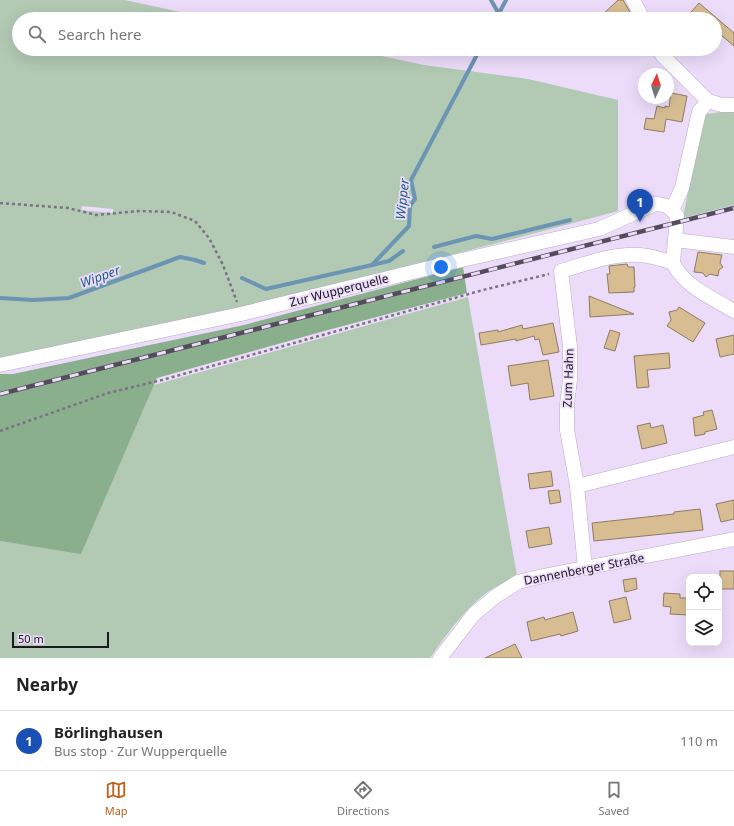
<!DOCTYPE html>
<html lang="en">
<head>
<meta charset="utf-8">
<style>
	body { margin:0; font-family:"Noto Sans",sans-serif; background:#f6f6f6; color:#222 }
	.controls { position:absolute; right:12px; bottom:12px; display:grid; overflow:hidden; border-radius:8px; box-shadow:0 4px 16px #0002 }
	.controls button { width:36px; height:36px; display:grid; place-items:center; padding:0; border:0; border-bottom:1px solid #e0e0e0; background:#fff; color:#222; font:20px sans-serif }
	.compass { position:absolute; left:638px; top:68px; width:36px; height:36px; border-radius:50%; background:#fff; box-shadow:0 4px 16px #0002; rotate:4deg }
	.scale { position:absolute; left:12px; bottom:10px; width:97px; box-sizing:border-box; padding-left:4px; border:2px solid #1c1721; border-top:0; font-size:11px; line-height:14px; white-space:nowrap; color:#1c1721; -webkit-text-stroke:3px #ecdcfa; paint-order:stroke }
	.you { position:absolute; left:441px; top:267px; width:14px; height:14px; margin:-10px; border:3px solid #fff; border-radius:50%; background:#1a73e8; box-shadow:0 0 0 6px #1a73e833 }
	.badge { display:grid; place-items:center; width:26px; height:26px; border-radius:50%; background:#bf5f1c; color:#fff; font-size:13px; font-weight:700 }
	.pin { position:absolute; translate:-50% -33px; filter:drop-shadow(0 1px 2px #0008) }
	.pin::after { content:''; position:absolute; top:21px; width:14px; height:12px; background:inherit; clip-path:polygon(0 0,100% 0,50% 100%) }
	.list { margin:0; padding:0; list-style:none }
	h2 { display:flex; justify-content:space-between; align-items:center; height:52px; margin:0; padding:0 16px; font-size:17px }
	h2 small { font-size:13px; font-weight:400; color:#767676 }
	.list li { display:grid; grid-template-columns:26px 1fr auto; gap:12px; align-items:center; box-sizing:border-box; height:60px; padding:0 16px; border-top:1px solid #e0e0e0 }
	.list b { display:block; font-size:15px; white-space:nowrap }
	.list p { margin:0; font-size:13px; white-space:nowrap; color:#767676 }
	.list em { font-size:13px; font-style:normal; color:#767676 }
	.icon { flex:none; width:22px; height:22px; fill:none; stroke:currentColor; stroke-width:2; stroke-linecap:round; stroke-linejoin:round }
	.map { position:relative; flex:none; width:734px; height:658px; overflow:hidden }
	.search { position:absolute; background:#fff; box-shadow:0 4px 16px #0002; left:12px; right:12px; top:12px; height:44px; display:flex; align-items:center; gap:10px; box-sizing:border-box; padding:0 14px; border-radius:22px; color:#767676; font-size:15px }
	.sheet { height:112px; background:#fff }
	nav { display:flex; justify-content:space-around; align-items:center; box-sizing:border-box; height:56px; border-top:1px solid #e0e0e0; background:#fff; font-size:11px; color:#767676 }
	nav a { display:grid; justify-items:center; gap:2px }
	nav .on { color:#bf5f1c }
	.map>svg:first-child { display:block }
	.green { fill:#b2c9b4; fill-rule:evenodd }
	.forest { fill:#89af8d }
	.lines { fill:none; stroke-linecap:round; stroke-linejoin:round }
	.stream { stroke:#6c94b3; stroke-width:4 }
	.building { fill:#d8bd93; stroke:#8d7c62 }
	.minor-casing { stroke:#baabc7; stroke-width:15 }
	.path { stroke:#7c7285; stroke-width:2.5; stroke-dasharray:3 3; stroke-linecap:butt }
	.minor { stroke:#fff; stroke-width:14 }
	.rail-casing { stroke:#544c5b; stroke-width:4.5 }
	.rail { stroke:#ecdcfa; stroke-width:3; stroke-dasharray:9; stroke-linecap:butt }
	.labels { text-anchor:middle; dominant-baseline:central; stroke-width:3.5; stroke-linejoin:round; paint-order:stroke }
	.street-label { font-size:12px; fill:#1c1721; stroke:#ecdcfa }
	.water-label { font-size:13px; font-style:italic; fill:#1c5d87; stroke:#ecdcfa }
</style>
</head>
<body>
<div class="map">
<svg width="734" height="658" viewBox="0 0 734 658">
	<rect width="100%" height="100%" fill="#ecdcfa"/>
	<g class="green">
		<path d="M 0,0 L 125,0 L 212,19 L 19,19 L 19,49 L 349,49 L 424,65 L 528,79 L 618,100 L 618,211 L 513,239 L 232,311 L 0,361 ZM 82,206 L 113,209 L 113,213 L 81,210 Z"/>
		<polygon points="734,110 734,205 683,218 702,118 707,114"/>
		<path d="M 468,297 L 517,576 C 508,581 498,585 489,591 C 466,607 446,635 430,658 L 0,658 L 0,541 L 81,553 L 154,385 Z"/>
	</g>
	<polygon class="forest" points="463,267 467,293 328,330 157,378 81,554 0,541 0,374 13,374 244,325"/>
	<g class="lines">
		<g class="stream">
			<polyline points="491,0 499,14"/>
			<polyline points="496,19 506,0"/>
			<polyline points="434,247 476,236 492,239 570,220"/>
			<polyline points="372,265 389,261 403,251"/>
			<polyline points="242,278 266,289 372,265 409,226 410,206 415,199 411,180 480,49"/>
			<polyline points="0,298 33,300 69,298 180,257 195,260 204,263"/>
		</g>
	</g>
	<g class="building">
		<polygon points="618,0 623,0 630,12 623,19 598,19"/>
		<polygon points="699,3 734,33 734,46 715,30 715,19 685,19"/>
		<polygon points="671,93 687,96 682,122 666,119 664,132 644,129 646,118 654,119 657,106 665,108 665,106 669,107"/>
		<polygon points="698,252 722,255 720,263 723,267 719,270 718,276 710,274 706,277 703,273 694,272"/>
		<polygon points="627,264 628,267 634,267 635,287 634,287 634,292 609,293 607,274 610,274 609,266"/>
		<polygon points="589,296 634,314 590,317"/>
		<polygon points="679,307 705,323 693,342 667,326 671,320 669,312 677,310"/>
		<polygon points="553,323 559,352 543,355 539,339 535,340 534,336 516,341 516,339 481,345 479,333 498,330 498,332 522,325 523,329"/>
		<polygon points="610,330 620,333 615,351 604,348"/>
		<polygon points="734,335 734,354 720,357 716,339"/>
		<polygon points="669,353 670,368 647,370 649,387 637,388 634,356"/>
		<polygon points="548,360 554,396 530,400 528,383 511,386 508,366"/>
		<polygon points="712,410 717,429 705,432 705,434 695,436 693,418 704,415 703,412"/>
		<polygon points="650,423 651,428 663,425 667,443 642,449 637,426"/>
		<polygon points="551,471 553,486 530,489 528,474"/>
		<polygon points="559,490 561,502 550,504 548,491"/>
		<polygon points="734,500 734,519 721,522 716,504"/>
		<polygon points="700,509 703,530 594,541 592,523 674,514 674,512"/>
		<polygon points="549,527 552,544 529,548 526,531"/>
		<rect x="720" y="571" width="14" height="18"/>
		<polygon points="636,578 637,589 625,592 623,580"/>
		<polygon points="664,593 680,594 680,598 689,598 689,615 670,614 671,607 663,606"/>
		<polygon points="626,597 631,619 614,623 609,601"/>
		<polygon points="573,612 578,631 561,636 560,634 531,641 527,622 544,617 545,620"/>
		<polygon points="515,644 522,658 485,658"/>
	</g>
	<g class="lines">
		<g class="minor-casing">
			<g id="minor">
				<polyline points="633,0 643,19"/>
				<polyline points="658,49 663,56 708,101"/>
				<polyline points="708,101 722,105 734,105"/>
				<polyline points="672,210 682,188 699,112 708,101"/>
				<polyline points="675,240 734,247"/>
				<path d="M 673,263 C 684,286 712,298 734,311"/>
				<path d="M 0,365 L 241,314 L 462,260 L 599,229 L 655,204 C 666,204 671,208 677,216 L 673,263"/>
				<polyline points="577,486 734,447"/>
				<path d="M 585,568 L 577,486 L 567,430 L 567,404 L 570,380 L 570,347 L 561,271 C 586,264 613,253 640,255 C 651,256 662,259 673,263"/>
				<polyline points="440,658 474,614 496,596 518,582 543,576 734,539"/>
			</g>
		</g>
		<g class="path">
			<polyline points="0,203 68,208 96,215 139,211 171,212 195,221 209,238 223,265 237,302"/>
			<polyline points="0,431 108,393 162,380 483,290 549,274"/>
		</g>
		<use href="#minor" class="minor"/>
		<g class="rail-casing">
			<polyline id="rail" points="0,394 734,208"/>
		</g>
		<use href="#rail" class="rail"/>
	</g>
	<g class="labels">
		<g class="street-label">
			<text transform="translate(339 290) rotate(-14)">Zur Wupperquelle</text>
			<text transform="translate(568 378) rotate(-88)">Zum Hahn</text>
			<text transform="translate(584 569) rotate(-11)">Dannenberger Straße</text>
		</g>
		<g class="water-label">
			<text transform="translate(402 199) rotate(-84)">Wipper</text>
			<text transform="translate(100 276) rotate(-20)">Wipper</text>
		</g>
	</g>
</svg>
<div class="controls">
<button><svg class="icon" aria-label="locate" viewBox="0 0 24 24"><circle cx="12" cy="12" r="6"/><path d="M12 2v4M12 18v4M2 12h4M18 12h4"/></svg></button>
<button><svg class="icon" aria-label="layers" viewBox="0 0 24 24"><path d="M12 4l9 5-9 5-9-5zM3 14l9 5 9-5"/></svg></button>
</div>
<svg class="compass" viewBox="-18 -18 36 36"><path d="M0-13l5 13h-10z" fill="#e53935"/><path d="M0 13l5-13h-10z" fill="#767676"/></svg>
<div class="scale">50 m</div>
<div class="you"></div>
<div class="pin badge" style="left:640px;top:222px;background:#1a4fb4">1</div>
<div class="search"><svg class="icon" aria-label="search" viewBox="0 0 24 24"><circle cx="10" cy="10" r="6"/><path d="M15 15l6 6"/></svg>Search here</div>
</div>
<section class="sheet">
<h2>Nearby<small></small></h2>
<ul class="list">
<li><span class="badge" style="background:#1a4fb4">1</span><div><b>Börlinghausen</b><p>Bus stop · Zur Wupperquelle</p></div><em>110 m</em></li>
</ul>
</section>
<nav>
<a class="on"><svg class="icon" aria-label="map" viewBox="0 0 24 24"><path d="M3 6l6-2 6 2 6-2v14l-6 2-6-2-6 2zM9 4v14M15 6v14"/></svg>Map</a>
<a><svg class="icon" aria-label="directions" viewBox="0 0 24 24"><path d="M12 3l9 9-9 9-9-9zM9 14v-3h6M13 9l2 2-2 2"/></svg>Directions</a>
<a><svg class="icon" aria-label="saved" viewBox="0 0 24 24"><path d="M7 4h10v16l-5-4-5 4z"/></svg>Saved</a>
</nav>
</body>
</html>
